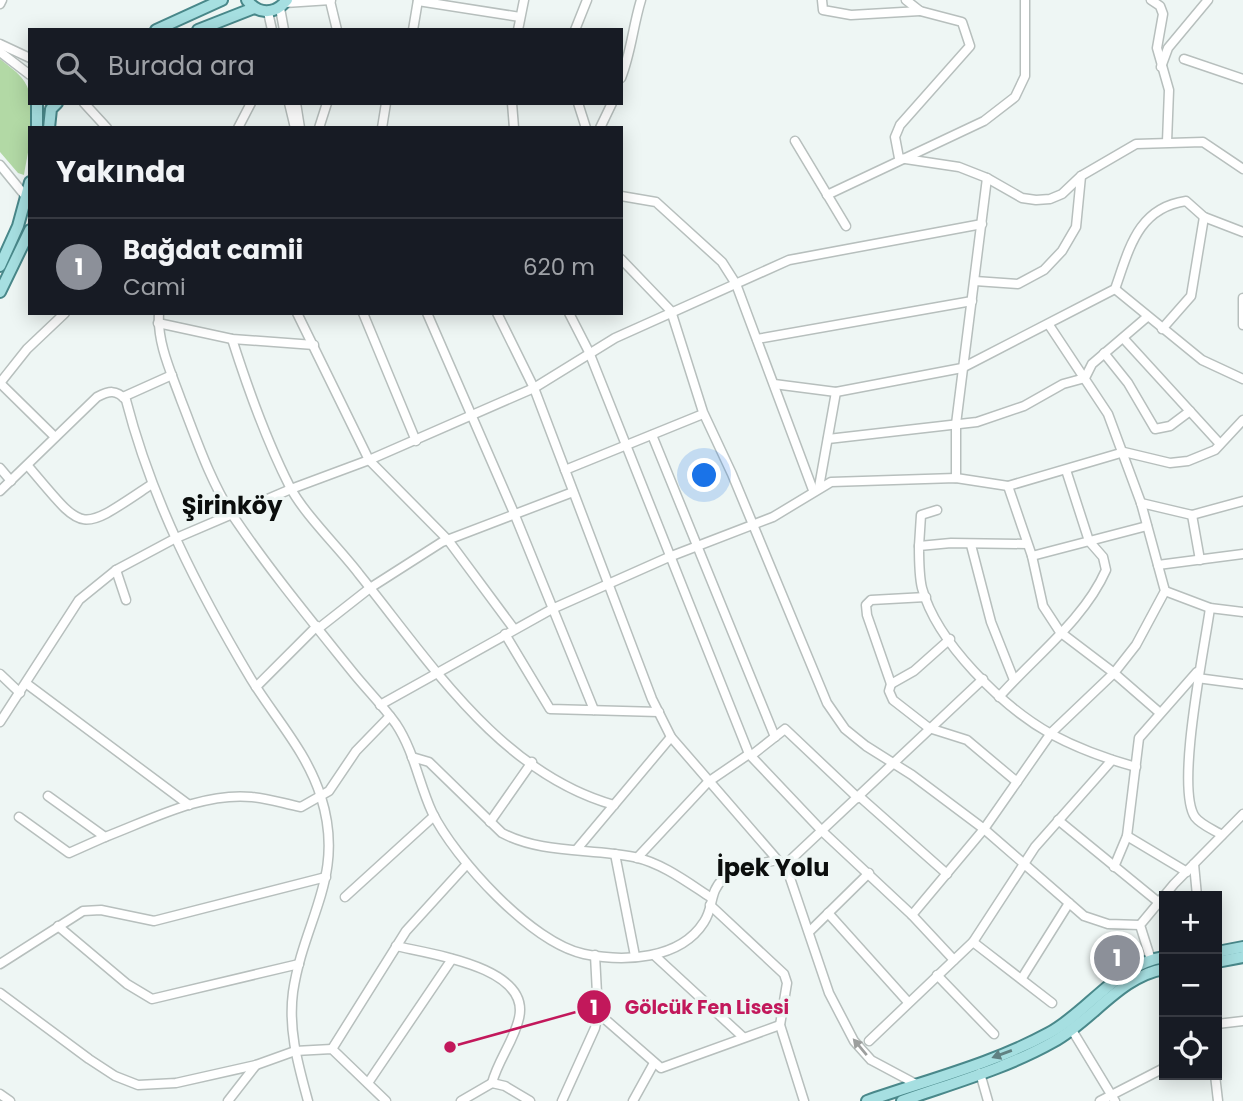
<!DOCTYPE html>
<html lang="tr">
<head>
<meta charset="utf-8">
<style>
	body { margin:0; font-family:Poppins,sans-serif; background:#242831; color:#f1f3f6 }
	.controls { position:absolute; right:21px; bottom:21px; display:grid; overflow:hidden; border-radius:0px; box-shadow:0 4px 18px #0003 }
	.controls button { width:63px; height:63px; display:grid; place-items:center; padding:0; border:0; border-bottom:2px solid #363941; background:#171b24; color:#f1f3f6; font:35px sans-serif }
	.you { position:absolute; left:705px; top:476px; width:24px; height:24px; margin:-18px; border:5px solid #fff; border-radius:50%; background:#1a73e8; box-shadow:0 0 0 10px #1a73e833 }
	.badge { display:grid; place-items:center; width:46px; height:46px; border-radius:50%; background:#8c9099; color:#fff; font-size:23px; font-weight:700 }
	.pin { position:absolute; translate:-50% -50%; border:4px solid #fff; box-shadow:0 2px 7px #0006 }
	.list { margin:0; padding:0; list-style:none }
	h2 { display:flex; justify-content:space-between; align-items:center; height:91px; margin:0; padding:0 28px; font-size:30px }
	h2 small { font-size:23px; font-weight:400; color:#9ea1a6 }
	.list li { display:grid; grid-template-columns:46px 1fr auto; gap:21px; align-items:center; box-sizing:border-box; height:98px; padding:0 28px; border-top:2px solid #363941 }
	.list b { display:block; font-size:26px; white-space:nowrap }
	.list p { margin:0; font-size:23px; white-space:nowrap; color:#9ea1a6 }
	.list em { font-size:23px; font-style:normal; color:#9ea1a6 }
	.icon { flex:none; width:38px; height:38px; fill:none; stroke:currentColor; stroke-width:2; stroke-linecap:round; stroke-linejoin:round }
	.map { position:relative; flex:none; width:1243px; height:1101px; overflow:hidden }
	.search { position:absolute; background:#171b24; box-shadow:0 4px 18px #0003; left:28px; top:28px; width:595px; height:77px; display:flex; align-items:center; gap:18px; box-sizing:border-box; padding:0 24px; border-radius:0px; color:#9ea1a6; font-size:26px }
	.panel { position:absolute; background:#171b24; box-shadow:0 4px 18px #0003; left:28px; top:126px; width:595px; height:189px; border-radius:0px }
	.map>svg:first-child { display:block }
	.green { fill:#b2d9a5 }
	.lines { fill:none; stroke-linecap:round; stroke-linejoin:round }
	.minor-casing { stroke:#b7bfbd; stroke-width:11 }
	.major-casing { stroke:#49888a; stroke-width:14 }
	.minor { stroke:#fff; stroke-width:8 }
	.major { stroke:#a6dfe1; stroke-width:10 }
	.oneway { fill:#9d9f9e }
	.oneway2 { fill:#608182 }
	.labels { text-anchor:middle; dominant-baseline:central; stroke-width:7; stroke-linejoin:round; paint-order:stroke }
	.district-label { font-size:24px; font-weight:bold; fill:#0b0e0d; stroke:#eef6f4 }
	.leader { fill:none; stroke:#c2185b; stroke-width:2.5 }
	.callout-dot { fill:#c2185b; stroke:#eef6f4; stroke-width:2.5 }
	.mark-label { font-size:21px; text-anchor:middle; font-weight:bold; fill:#fff }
	.callout-label { font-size:19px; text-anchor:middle; font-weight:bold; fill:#c2185b; stroke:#eef6f4; stroke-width:7; stroke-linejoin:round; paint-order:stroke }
</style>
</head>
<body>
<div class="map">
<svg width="1243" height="1101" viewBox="0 0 1243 1101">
	<rect width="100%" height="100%" fill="#eef6f4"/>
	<path class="green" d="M 0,59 C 7,65 15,70 21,77 C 41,99 29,146 24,175 L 18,173 L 0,152 Z"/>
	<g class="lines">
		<g class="minor-casing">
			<g id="minor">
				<polyline points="822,0 823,10 851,15 920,11"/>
				<polyline points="906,0 920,11 962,22 970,46 900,125 895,137 899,158 959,167 987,178 1022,198 1036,200 1050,199 1062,194 1081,176 1136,144 1203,142 1243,169"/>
				<polyline points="1151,0 1160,6 1163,14 1157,48 1169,90 1167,142"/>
				<polyline points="330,1 337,30"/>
				<polyline points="418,1 520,17"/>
				<polyline points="285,3 331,0"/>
				<polyline points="0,4 2,0"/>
				<polyline points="280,8 284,30"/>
				<polyline points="268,12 272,30"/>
				<polyline points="413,30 418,0"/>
				<polyline points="518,30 524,0"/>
				<polyline points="575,30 587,0"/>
				<polyline points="0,44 30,58"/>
				<polyline points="0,52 30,75"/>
				<polyline points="1184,59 1243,79"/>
				<polyline points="1161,67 1168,48 1208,0"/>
				<path d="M 621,78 C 631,53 633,26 641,0"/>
				<polyline points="84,103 107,128"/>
				<polyline points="289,103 295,128"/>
				<polyline points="296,103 300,128"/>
				<polyline points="512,103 514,128"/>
				<polyline points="578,103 586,128"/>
				<polyline points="238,128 251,103"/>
				<polyline points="319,128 327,103"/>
				<polyline points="382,128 386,103"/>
				<polyline points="600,128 612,103"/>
				<polyline points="795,141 846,226"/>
				<polyline points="0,165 27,198"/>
				<polyline points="827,195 984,121 1015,97 1025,76 1025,0"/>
				<polyline points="621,196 656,202 722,262 736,284 813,490"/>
				<polyline points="621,259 671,311 703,412 732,474 827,703 845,729 866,746 912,775 984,829 1084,916 1108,924 1140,925"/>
				<polyline points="975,281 1018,284 1044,270 1062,251 1076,227 1081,176"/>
				<polyline points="1115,289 1202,360 1243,379"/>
				<polyline points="1243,298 1243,325"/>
				<path d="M 159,313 C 157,343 171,372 181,400 C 196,438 210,481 233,516 C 270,571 314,624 355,675 C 369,692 384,707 396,724 C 414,751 419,784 432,812 C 455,859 532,943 584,954 C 624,962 680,960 704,922 C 714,907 709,892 723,879 C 737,866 759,864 777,860"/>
				<polyline points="297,313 369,460 448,540 514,629"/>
				<polyline points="363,313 416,441"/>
				<polyline points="427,313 514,513 594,710"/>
				<polyline points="497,313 534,388 652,699 671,737 788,872 829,993 854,1041 871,1060 916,1084"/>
				<polyline points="569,313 589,352 749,754 823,832 912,915 954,960"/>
				<polyline points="158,323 232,339 314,345"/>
				<polyline points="1162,329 1191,296 1204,217"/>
				<path d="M 232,339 C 248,389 266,440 290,487 C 304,514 340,549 359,574 C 430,662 500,773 614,805"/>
				<polyline points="757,339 972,301"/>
				<polyline points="1124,339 1220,444"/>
				<polyline points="1104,353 1128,383 1155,429 1170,426 1190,411"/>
				<polyline points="0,383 27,349 65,313"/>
				<polyline points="0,383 55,437"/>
				<path d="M 774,384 L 836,392 L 962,368 L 1115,289 C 1129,250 1137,208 1186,201 L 1204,217 L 1243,232"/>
				<polyline points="123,397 172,375"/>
				<polyline points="652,435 775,737"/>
				<polyline points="828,439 977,422 1024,406 1063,384 1085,378 1092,364 1147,317"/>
				<path d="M 28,466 C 86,534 77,534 152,484"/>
				<polyline points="0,468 11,481"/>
				<polyline points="565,470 703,414"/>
				<polyline points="956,478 956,424 987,178"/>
				<polyline points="1008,486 1032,556 1043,606 1060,632 1114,673 1160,713"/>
				<polyline points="819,487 836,392"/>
				<path d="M 0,491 L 97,397 C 109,391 116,389 126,400 C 152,501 198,590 251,679 C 275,718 307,752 321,797 C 346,876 304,918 293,992 C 288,1030 298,1064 308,1101"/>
				<polyline points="1141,503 1192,515 1243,501"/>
				<polyline points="1192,515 1200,560"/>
				<path d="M 1027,544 L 951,543 L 919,546 C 919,559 919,576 922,588 C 937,643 1003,707 1051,734 C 1077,748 1107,759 1136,767"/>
				<polyline points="971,545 991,622 1014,680"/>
				<polyline points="919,546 921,515 937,510"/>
				<polyline points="1032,556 1147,526"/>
				<polyline points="1158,565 1243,554"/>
				<polyline points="116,570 126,600"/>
				<polyline points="1165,591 1210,608 1243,612"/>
				<polyline points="926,597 871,600 866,605 867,615 891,684 889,691 893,700 929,728 967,740 1017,782"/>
				<path d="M 1210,608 C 1205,646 1175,788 1195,817 C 1201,825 1214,830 1222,835"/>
				<polyline points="319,628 370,588 442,542 573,492"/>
				<polyline points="505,634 550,709 659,712"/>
				<polyline points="0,674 20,693"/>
				<polyline points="1197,678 1243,684"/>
				<polyline points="27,684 189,805"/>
				<polyline points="891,684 914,671 950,639"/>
				<polyline points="256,687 317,626"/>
				<path d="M 999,697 C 1034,657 1084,620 1106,570 L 1103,557 L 1089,541 L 1066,470"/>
				<polyline points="380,705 552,609 669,557 773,517 831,482 956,478 1008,486 1124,452 1170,463 1188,461 1215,450 1243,420"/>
				<polyline points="0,722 79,600 116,570 174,539 291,489 369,460 534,388 615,338 789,260 982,224"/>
				<polyline points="752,755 785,729 858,798"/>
				<path d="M 412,757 L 429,762 L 502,833 C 542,854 590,848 634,857 C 662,863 687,882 710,897"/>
				<path d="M 48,796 L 105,837 C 150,820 202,792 252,797 C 268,798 285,804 301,807 L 329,791 L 356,751 L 390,716"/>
				<polyline points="860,797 947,874"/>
				<polyline points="19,817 69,853 105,837"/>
				<polyline points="1058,820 1157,901"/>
				<polyline points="490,822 532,762"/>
				<polyline points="1127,836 1187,872"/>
				<polyline points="577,849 671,737"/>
				<polyline points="615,854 635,956"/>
				<polyline points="637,858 708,782 749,754"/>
				<polyline points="1194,864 1197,896"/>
				<polyline points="784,866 983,679"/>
				<polyline points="1114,867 1127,836 1139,738 1197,672"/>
				<polyline points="345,897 434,816"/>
				<polyline points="710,905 784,974 787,983 780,1025 804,1101"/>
				<polyline points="828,913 908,1002"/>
				<polyline points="912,915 984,829 1051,733 1114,673 1136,645 1165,591 1141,503 1108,414 1049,325"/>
				<polyline points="58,926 127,984 152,999 299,964"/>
				<polyline points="809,932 869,873"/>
				<polyline points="973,942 1052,1003"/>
				<path d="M 396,946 C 430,954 531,967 519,1018 C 514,1041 498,1060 492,1083"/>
				<polyline points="654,955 743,1037"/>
				<polyline points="1151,960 1140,925 1174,884 1243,814"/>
				<polyline points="0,964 83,911 101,910 154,921 326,877"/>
				<polyline points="937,975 994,1034"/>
				<polyline points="1022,978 1069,903"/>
				<polyline points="0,993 89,1059 115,1076 138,1085 176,1083 256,1065 295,1051 332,1049 386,1101"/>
				<polyline points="598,1013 661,1068 780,1025"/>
				<polyline points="1217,1024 1243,1021"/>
				<polyline points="1072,1030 1115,1101"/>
				<polyline points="869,1041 973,942 1035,847 1112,760"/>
				<polyline points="332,1049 406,931 467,864"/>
				<polyline points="980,1073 988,1101"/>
				<polyline points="1215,1075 1218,1101"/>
				<polyline points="368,1083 452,959"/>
				<polyline points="0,1094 10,1101"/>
				<polyline points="228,1101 256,1065"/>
				<polyline points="461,1101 492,1083 505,1086 530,1101"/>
				<polyline points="562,1101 595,1028 598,1013 595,955"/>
				<polyline points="633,1101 654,1063"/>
				<polyline points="1100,1101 1164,1068"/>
			</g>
		</g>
		<g class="major-casing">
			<g id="major">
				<path d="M 247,0 C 258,15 275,15 287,0"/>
				<polyline points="156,30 222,0"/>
				<polyline points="198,30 254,8"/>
				<polyline points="37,128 37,103"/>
				<polyline points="49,128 51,109 57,103"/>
				<polyline points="0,266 18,226 30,182"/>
				<polyline points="0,292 30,230"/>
				<polyline points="1217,952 1243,947"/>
				<polyline points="1217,962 1243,957"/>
				<path d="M 867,1101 C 927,1080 992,1064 1049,1033 C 1088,1012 1118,964 1164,957"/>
				<path d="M 902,1101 C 953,1083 1007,1068 1053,1042 C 1092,1021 1120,976 1164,969"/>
			</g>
		</g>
		<use href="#minor" class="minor"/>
		<use href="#major" class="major"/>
	</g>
	<defs><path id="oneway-solid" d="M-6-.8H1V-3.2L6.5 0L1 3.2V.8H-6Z" transform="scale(1.75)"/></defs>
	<use class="oneway" href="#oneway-solid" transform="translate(860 1047) rotate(-130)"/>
	<use class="oneway2" href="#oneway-solid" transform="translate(1002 1054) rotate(160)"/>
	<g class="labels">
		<g class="district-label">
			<text x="232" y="505">Şirinköy</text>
			<text x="773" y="867">İpek Yolu</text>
		</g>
	</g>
	<path class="leader" d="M450 1047L594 1007"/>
	<g class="callout-dot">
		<circle cx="450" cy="1047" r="7"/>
		<circle cx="594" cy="1007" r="18"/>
	</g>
	<g class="mark-label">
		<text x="594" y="1015">1</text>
	</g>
	<g class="callout-label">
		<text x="707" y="1014">Gölcük Fen Lisesi</text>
	</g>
</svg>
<div class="controls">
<button>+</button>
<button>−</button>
<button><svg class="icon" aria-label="locate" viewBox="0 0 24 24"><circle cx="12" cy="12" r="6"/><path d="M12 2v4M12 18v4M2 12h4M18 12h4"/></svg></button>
</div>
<div class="you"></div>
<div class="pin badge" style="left:1117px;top:958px">1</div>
<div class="search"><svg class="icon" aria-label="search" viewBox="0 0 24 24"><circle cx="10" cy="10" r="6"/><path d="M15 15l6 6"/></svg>Burada ara</div>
<section class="panel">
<h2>Yakında<small></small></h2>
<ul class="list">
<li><span class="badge">1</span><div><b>Bağdat camii</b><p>Cami</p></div><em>620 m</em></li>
</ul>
</section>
</div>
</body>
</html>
